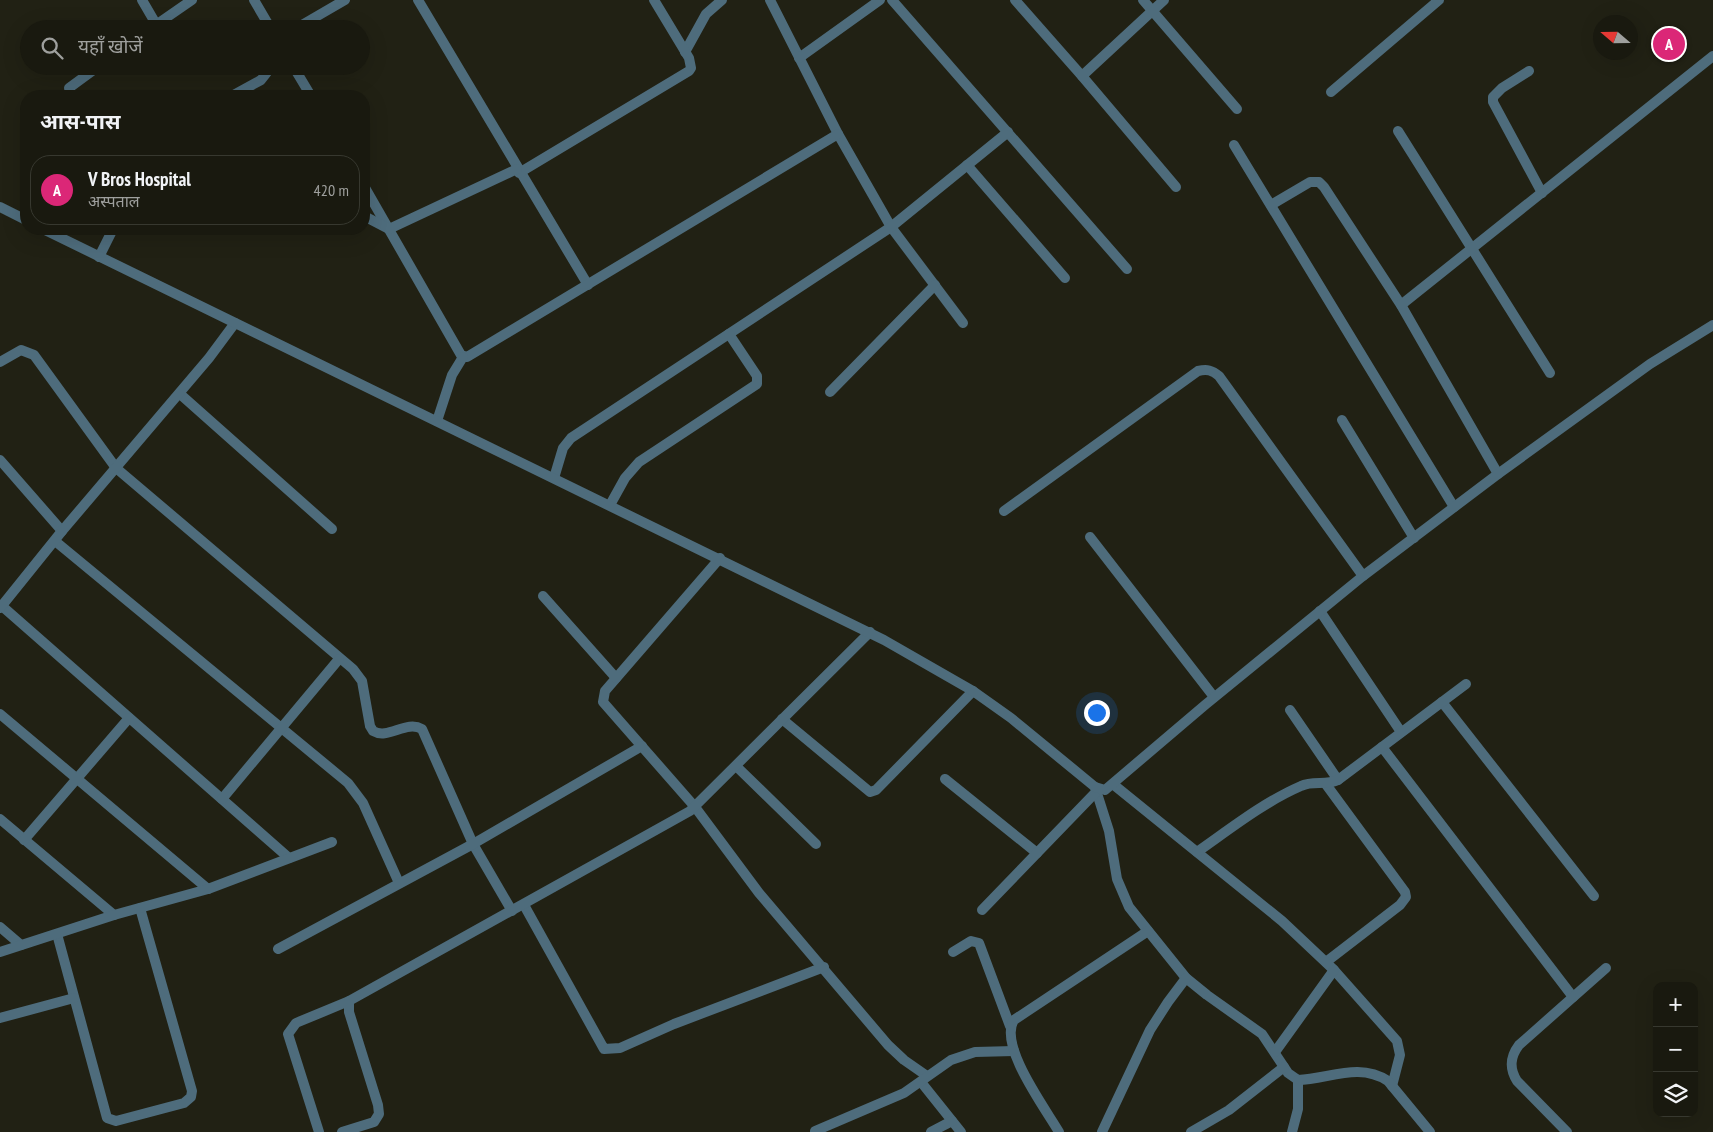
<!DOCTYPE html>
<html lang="hi">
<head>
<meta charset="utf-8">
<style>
	body { margin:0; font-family:"PT Sans Narrow","Noto Sans Devanagari",sans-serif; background:#26261d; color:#f1f3f6 }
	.controls { position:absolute; right:15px; bottom:15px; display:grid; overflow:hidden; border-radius:10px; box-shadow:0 5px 20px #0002 }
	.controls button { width:45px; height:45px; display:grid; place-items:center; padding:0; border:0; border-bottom:1px solid #37382f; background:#19190f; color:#f1f3f6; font:25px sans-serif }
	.compass { position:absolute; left:1593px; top:15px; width:45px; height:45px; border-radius:50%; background:#19190f; box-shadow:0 5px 20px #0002; rotate:290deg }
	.you { position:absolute; left:1096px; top:712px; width:18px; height:18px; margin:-12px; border:4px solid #fff; border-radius:50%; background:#1a73e8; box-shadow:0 0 0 8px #1a73e833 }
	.badge { display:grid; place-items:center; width:32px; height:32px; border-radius:50%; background:#db2777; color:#fff; font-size:16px; font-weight:700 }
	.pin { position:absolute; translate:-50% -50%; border:2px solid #fff; box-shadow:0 1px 5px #0006 }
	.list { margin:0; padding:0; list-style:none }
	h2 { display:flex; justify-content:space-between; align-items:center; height:65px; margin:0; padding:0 20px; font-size:21px }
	h2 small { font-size:16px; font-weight:400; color:#9fa09e }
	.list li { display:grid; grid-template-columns:32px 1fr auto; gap:15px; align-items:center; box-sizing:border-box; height:70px; margin:0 10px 10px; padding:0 10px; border:1px solid #37382f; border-radius:20px }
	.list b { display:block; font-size:19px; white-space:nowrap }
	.list p { margin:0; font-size:16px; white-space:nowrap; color:#9fa09e }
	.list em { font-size:16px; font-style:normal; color:#9fa09e }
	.icon { flex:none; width:28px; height:28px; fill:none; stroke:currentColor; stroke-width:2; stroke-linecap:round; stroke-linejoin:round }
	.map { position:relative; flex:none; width:1713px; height:1132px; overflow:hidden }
	.search { position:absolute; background:#19190f; box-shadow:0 5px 20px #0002; left:20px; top:20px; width:350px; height:55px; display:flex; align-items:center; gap:12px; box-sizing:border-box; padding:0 18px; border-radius:28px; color:#9fa09e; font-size:19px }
	.panel { position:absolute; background:#19190f; box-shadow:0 5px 20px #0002; left:20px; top:90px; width:350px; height:145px; border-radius:20px }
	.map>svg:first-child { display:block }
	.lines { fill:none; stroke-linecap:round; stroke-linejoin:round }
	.minor { stroke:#4e6c7c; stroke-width:10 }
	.tertiary { stroke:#4e6c7c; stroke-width:10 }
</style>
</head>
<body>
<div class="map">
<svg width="1713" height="1132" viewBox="0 0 1713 1132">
	<rect width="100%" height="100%" fill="#212114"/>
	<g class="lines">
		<g class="minor">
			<polyline points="142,0 156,24"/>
			<polyline points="254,0 271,29"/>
			<polyline points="418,0 588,285"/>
			<polyline points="770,0 838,134 891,227 963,323"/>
			<polyline points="892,0 1127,269"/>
			<polyline points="1015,0 1082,76"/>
			<polyline points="1143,0 1237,109"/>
			<polyline points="1164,0 1082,76 1176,187"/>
			<polyline points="150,29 192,0"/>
			<polyline points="295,29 345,0"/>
			<polyline points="685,52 706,14 722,0"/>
			<polyline points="799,58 880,0"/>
			<polyline points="293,66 311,96"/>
			<polyline points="1529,71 1502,88 1493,97 1493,102 1542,193"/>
			<polyline points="69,88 99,66"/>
			<polyline points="1331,92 1439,0"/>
			<polyline points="232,96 261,80 272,66"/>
			<polyline points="1398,131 1550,373"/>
			<polyline points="1234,145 1454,507"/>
			<polyline points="967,165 1065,278"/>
			<polyline points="519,173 689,71 691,68 689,58 654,0"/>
			<polyline points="364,186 461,355 467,357 838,134"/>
			<polyline points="1271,205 1310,182 1319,182 1324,187 1401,305 1498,474"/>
			<polyline points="364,216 389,229 517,169"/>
			<polyline points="99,257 113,229"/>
			<polyline points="1401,305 1713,56"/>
			<path d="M 0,362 L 21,350 L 34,355 L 116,468 L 353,669 L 362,681 L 370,726 L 373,731 C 388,740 406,720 422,729 L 473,844 L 512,911"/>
			<polyline points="830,392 935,285"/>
			<polyline points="180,394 332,529"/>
			<polyline points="1342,420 1414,538"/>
			<polyline points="437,421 452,375 463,357"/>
			<polyline points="0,460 62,531"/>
			<polyline points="554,478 563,448 571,438 891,227 1008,132"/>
			<polyline points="610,505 625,478 639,462 757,384 757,376 729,334"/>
			<path d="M 1004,511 L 1198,371 C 1207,369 1212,370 1219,376 L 1363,576"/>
			<polyline points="1090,537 1214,697"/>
			<polyline points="55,541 348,783 363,803 399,883"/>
			<polyline points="720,558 605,691 603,702 695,807 759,893 888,1045 904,1060 927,1076"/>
			<polyline points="543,596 616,678"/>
			<polyline points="2,606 289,858"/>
			<polyline points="0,608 62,531 209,358 235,323"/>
			<polyline points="1320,611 1401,732"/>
			<polyline points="1442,702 1594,896"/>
			<polyline points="1290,710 1338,780"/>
			<polyline points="0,714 208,889"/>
			<polyline points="782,719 870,792 876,790 973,691"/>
			<polyline points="1382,747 1573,997"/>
			<polyline points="736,766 816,844"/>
			<polyline points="945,779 1037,853"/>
			<polyline points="1325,783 1405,892 1406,897 1400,905 1326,962"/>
			<polyline points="1114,785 1282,921 1334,970 1397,1041 1400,1055 1392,1086"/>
			<path d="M 1095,787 L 1109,831 L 1117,879 L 1129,907 L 1186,978 L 1207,995 L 1262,1034 L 1288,1073 L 1298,1080 C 1329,1079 1359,1062 1388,1081 L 1430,1132"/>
			<polyline points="222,799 339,659"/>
			<polyline points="0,819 114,915"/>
			<polyline points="24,840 129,718"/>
			<path d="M 1197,852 C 1230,829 1264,802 1301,786 C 1313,780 1326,786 1338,780 L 1466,684"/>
			<polyline points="524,905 604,1049 620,1048 674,1024 824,967"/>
			<polyline points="982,910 1096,792"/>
			<polyline points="0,927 21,945"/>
			<polyline points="57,934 107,1118 116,1121 184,1103 191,1097 192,1091 140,908"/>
			<polyline points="278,949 473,844 642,746"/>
			<polyline points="0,952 114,915 208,889 332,842"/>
			<polyline points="953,952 971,941 979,943 1010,1026"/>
			<polyline points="0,1018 74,998"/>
			<polyline points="1275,1052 1334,970"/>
			<polyline points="921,1082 961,1132"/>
			<polyline points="815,1131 904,1093 951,1060 975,1052 1014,1051"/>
			<polyline points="319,1132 288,1034 296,1023 349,1001"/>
			<polyline points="342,1132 374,1122 379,1114 378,1105 349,1012 349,1001 690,811 870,632"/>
			<polyline points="931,1132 952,1121"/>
			<path d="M 1059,1132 C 1045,1108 998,1045 1014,1020 L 1148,931"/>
			<polyline points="1102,1132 1150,1030 1168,1002 1186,978"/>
			<polyline points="1191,1132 1229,1110 1284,1067"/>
			<polyline points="1292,1132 1298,1109 1298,1080"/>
			<path d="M 1567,1132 L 1517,1081 C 1509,1068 1510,1057 1519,1045 L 1606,968"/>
		</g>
		<g class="tertiary">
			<polyline points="0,207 26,220"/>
			<polyline points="43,229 884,640 973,691 1011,718 1095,787 1105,790 1205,705 1363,576 1498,474 1650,364 1713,325"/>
		</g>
	</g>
</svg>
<div class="controls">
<button>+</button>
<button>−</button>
<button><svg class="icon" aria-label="layers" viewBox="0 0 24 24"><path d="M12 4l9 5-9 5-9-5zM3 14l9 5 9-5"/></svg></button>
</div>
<svg class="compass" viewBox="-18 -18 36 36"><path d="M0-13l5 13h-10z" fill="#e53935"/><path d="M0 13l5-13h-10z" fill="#9fa09e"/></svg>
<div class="you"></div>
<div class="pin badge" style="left:1669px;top:44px">A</div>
<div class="search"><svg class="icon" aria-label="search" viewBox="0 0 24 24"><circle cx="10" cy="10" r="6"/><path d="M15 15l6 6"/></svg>यहाँ खोजें</div>
<section class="panel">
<h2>आस-पास<small></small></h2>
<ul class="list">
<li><span class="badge">A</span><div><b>V Bros Hospital</b><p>अस्पताल</p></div><em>420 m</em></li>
</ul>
</section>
</div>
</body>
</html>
